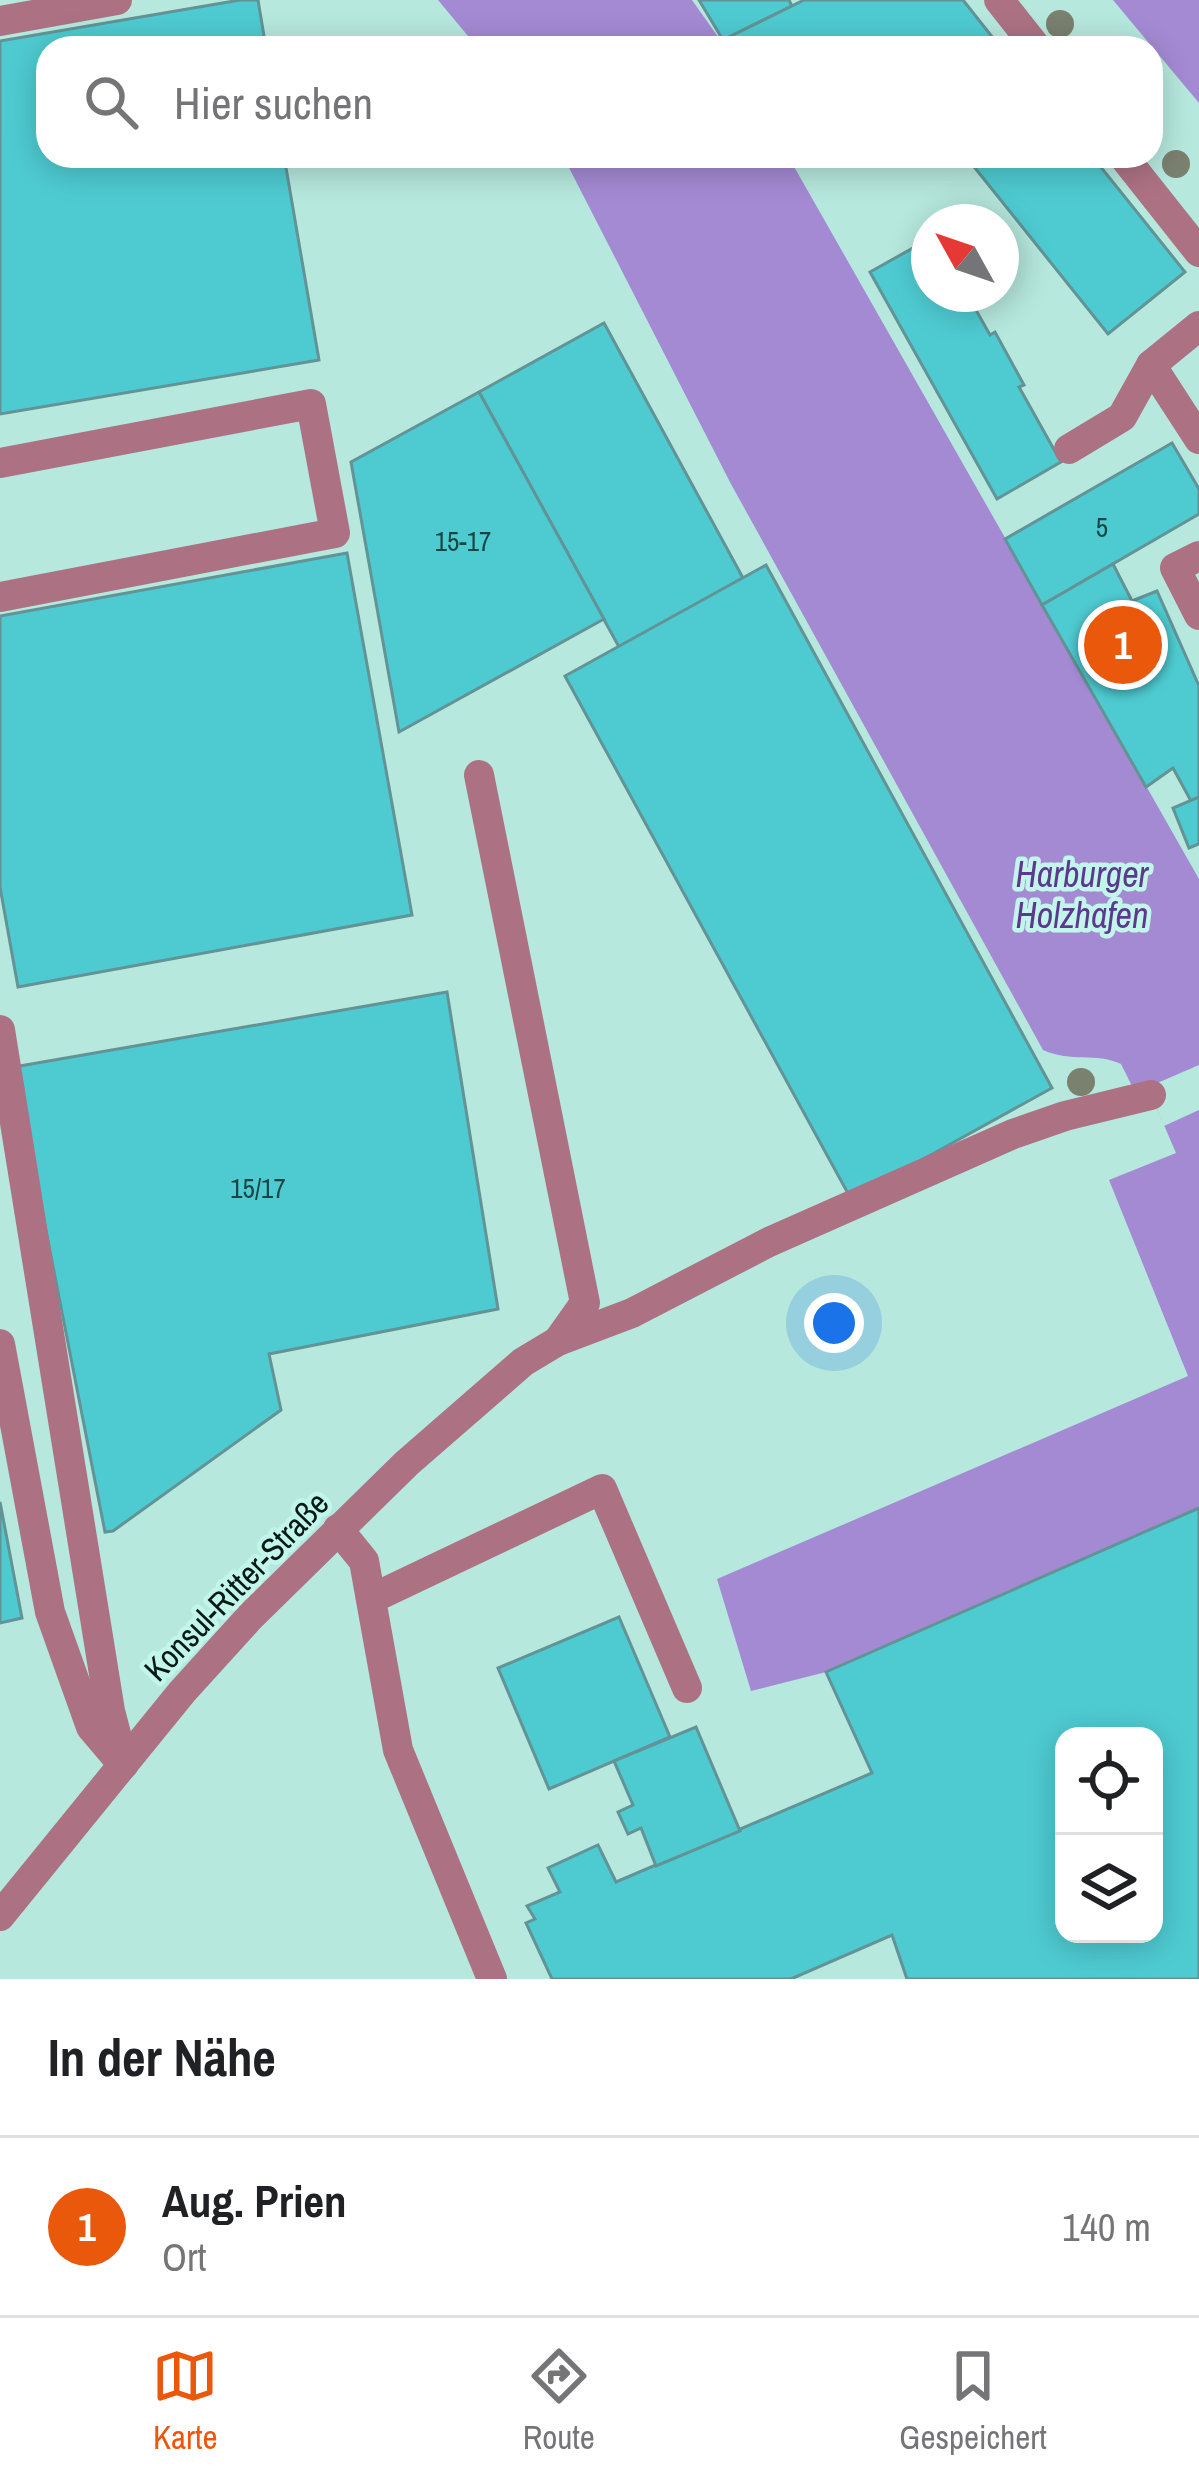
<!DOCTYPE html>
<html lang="de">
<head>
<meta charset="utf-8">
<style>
	body { margin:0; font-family:"Archivo Narrow",sans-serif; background:#f2f2f2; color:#202124 }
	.controls { position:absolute; right:36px; bottom:36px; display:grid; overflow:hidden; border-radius:24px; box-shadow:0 6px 30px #0003 }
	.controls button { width:108px; height:108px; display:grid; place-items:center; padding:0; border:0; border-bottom:3px solid #e0e0e0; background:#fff; color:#202124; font:60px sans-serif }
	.compass { position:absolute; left:911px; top:204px; width:108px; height:108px; border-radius:50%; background:#fff; box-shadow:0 6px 30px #0003; rotate:310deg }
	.you { position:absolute; left:834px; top:1323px; width:42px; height:42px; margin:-30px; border:9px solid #fff; border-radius:50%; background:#1a73e8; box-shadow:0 0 0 18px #1a73e833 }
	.badge { display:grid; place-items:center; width:78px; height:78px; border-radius:50%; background:#ea580c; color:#fff; font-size:39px; font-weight:700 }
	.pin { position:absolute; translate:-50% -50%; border:6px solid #fff; box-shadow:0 3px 12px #0006 }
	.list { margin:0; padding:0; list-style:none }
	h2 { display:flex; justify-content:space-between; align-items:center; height:156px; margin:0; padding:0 48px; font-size:51px }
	h2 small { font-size:39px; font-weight:400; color:#757577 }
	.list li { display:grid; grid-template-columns:78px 1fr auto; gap:36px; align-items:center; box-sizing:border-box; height:180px; padding:0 48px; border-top:3px solid #e0e0e0 }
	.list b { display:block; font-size:45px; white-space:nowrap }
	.list p { margin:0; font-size:39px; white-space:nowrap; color:#757577 }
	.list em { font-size:39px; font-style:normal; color:#757577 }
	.icon { flex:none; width:66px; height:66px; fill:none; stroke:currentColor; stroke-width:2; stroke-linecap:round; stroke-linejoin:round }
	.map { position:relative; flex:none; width:1199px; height:1979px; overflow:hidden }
	.search { position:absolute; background:#fff; box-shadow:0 6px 30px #0003; left:36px; right:36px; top:36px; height:132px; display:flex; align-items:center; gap:30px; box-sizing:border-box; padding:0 42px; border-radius:36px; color:#757577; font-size:45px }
	.sheet { height:336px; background:#fff }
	nav { display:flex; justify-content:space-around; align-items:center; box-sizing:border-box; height:168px; border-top:3px solid #e0e0e0; background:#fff; font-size:33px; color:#757577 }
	nav a { display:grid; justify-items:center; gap:6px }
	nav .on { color:#ea580c }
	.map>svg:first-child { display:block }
	.water { fill:#a48ad3 }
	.pier { fill:#b6e8dd }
	.building { fill:#4ecbd1; stroke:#629396; stroke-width:3; fill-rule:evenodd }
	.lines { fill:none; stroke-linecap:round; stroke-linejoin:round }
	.minor { stroke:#ac7284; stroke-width:30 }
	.tree { fill:#7a816f }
	.labels { text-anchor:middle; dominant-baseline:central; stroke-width:9; stroke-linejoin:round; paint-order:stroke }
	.number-label { font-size:27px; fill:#184644 }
	.street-label { font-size:33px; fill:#061915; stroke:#c3f6ea }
	.water-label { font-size:36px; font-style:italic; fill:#5c388f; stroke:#c3f6ea }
</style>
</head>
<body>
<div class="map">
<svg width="1199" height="1979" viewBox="0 0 1199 1979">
	<rect width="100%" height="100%" fill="#b6e8dd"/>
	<g class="water">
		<polygon points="438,0 692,0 726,48 478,48"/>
		<polygon points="1113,0 1199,0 1199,103"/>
		<path d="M 563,156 L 788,156 L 1199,879 L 1199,1508 L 826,1672 L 751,1691 L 717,1579 L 1188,1376 L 1109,1180 L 1176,1153 L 1148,1088 L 1135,1092 L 1121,1064 C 1095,1052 1072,1063 1043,1050 L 731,484 Z"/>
	</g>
	<polygon class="pier" points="1199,1065 1199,1110 1164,1126 1148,1087"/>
	<g class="building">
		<polygon points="240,0 258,0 266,48 48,48 48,156 284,156 319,360 0,414 0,41"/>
		<polygon points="699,0 789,0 792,6 723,40"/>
		<polygon points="804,0 963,0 1001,48 728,48 723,40"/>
		<polygon points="991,156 1092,156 1185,272 1108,334 975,168"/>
		<polygon points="929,239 929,294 967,294 990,335 995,332 1024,385 1019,387 1061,462 997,499 870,272"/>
		<polygon points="604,323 743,578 619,647 479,392"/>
		<polygon points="479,392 604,619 399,732 351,462"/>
		<polygon points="1172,443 1199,489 1199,514 1042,605 1005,539"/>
		<polygon points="347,553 412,915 18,987 0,887 0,616"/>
		<polygon points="1113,564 1132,601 1157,591 1199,686 1199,797 1191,801 1173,768 1146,787 1042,605"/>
		<polygon points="766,565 1052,1088 851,1199 565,676"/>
		<polygon points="1199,797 1199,844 1189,848 1173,808"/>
		<polygon points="447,992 498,1309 269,1354 281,1410 113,1531 105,1532 14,1067"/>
		<polygon points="0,1502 22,1618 0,1623"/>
		<path d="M 1199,1508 L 1199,1979 L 907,1979 L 892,1935 L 791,1979 L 552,1979 L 526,1923 L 535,1919 L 527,1906 L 560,1892 L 548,1868 L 598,1845 L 616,1882 L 872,1773 L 826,1672 ZM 1064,1736 L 1154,1736 L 1154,1934 L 1064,1934 Z"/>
		<polygon points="619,1617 670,1737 549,1789 498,1668"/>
		<polygon points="696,1727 740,1831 656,1866 641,1828 628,1834 618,1812 633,1805 614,1761"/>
	</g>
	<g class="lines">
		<g class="minor">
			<polyline points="999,0 1037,48"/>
			<polyline points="0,21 117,0"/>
			<polyline points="1123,156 1199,252"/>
			<polyline points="1151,365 1199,439"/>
			<polyline points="1069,449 1122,417 1151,365 1199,326"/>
			<polyline points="0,463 311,404 335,533 0,597"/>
			<polyline points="1199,556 1175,568 1199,615"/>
			<polyline points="479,775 585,1303 558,1341"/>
			<polyline points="0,1030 110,1711 124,1764"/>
			<polyline points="0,1344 50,1612 91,1727 119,1760"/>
			<polyline points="338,1529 364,1561 398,1750 492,1979"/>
			<polyline points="371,1599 602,1489 687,1688"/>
			<polyline points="0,1916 182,1692 250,1617 407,1463 523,1362 558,1341 632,1313 769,1242 1013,1134 1065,1116 1151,1095"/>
		</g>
	</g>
	<g class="tree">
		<circle cx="1060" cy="24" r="14"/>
		<circle cx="1176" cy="164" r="14"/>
		<circle cx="1081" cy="1082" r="14"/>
	</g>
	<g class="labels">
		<g class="number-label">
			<text x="1102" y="527">5</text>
			<text x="463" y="541">15-17</text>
			<text x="258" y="1188">15/17</text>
		</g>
		<g class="street-label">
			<text transform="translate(236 1586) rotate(-46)">Konsul-Ritter-Straße</text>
		</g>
		<g class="water-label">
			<text x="1082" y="874">Harburger<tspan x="1082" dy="41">Holzhafen</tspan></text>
		</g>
	</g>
</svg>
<div class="controls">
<button><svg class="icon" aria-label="locate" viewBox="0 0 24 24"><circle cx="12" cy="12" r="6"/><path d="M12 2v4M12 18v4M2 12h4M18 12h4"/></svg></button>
<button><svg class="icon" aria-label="layers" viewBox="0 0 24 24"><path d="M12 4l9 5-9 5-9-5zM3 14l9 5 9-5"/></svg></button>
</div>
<svg class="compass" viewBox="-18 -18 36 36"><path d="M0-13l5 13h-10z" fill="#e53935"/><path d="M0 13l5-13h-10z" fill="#757577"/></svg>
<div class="you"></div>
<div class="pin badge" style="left:1123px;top:645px">1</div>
<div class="search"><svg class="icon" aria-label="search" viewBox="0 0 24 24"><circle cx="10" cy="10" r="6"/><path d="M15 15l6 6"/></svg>Hier suchen</div>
</div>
<section class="sheet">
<h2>In der Nähe<small></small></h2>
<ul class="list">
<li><span class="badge">1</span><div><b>Aug. Prien</b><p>Ort</p></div><em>140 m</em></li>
</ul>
</section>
<nav>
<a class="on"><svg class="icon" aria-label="map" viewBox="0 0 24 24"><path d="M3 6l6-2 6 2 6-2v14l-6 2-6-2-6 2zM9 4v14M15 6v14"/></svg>Karte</a>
<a><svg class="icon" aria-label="directions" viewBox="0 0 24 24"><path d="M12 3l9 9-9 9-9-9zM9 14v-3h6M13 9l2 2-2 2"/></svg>Route</a>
<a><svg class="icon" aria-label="saved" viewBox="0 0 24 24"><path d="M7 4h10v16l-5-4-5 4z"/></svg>Gespeichert</a>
</nav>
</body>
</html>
